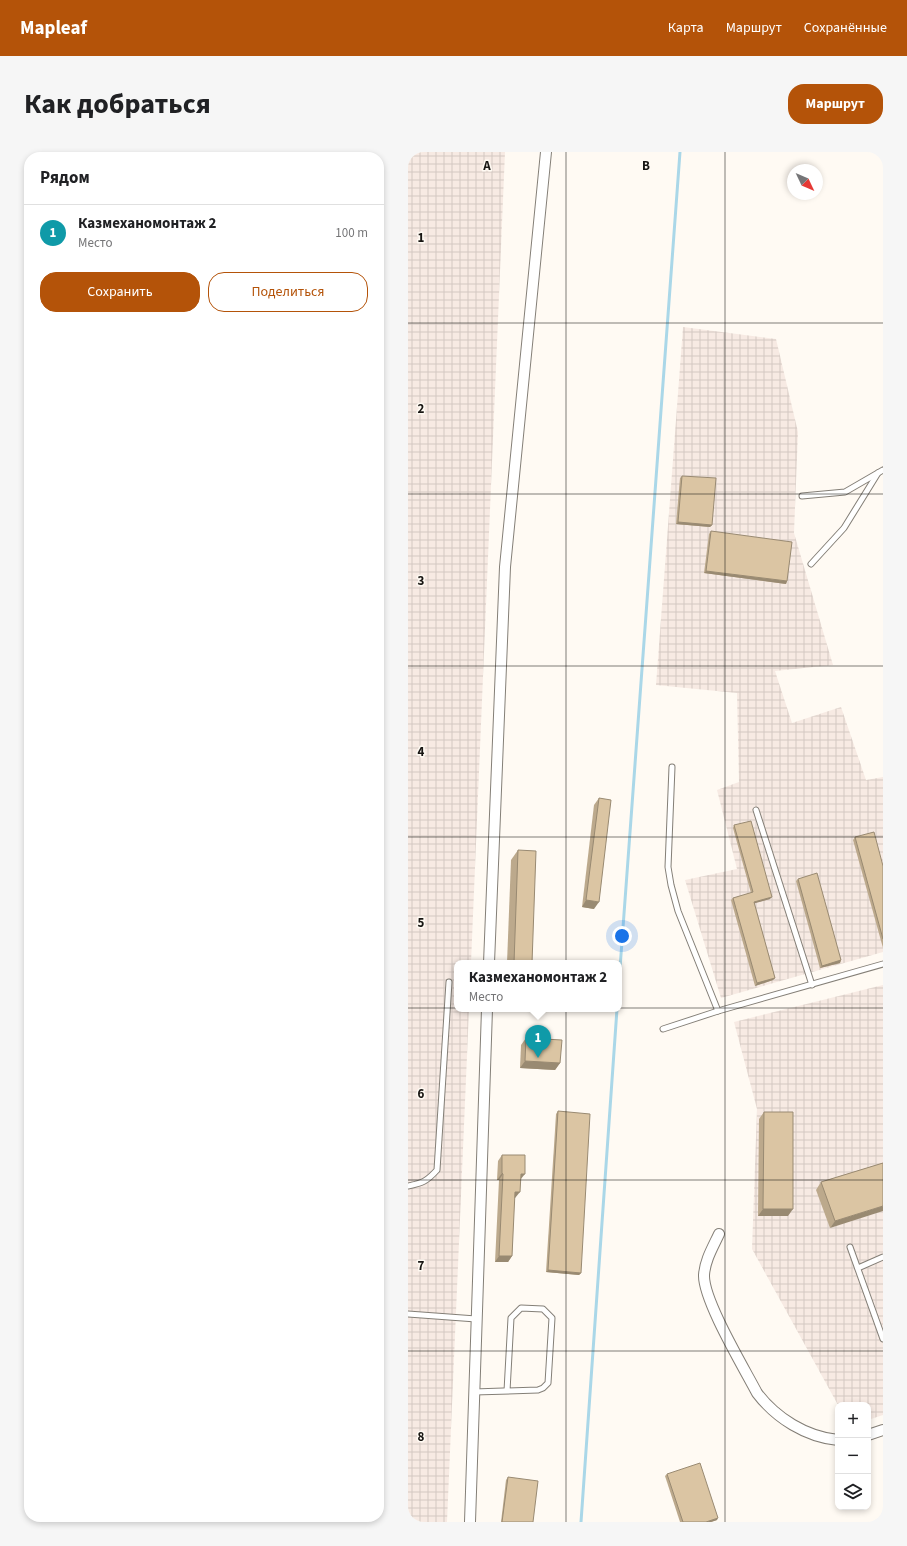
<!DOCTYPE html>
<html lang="ru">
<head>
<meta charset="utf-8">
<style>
	body { margin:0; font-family:"Source Sans 3",sans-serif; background:#f6f6f6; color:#202124 }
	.controls { position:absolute; right:12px; bottom:12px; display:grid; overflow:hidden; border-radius:8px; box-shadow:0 2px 6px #0003 }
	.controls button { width:36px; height:36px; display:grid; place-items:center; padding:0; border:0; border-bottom:1px solid #e0e0e0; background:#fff; color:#202124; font:20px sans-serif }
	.compass { position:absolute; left:379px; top:12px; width:36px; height:36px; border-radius:50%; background:#fff; box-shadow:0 2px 6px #0003; rotate:134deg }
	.you { position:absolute; left:214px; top:784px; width:14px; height:14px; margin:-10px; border:3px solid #fff; border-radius:50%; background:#1a73e8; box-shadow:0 0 0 6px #1a73e833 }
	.badge { display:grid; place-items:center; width:26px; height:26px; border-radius:50%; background:#b45309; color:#fff; font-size:13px; font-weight:700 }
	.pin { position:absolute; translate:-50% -33px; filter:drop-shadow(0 1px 2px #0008) }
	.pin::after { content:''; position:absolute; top:21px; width:14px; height:12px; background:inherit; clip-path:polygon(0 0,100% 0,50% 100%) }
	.popup { position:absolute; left:46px; top:808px; width:168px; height:52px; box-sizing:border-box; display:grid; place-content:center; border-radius:8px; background:#fff; filter:drop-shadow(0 1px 3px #0005); font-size:13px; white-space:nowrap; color:#757577 }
	.popup b { font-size:15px; color:#202124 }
	.popup::after { content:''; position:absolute; left:50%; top:100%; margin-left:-8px; border:8px solid transparent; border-top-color:#fff }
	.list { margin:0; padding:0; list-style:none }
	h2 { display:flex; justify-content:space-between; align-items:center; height:52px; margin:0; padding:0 16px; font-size:17px }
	h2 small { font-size:13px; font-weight:400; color:#757577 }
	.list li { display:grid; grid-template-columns:26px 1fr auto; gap:12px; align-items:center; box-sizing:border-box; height:56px; padding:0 16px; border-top:1px solid #e0e0e0 }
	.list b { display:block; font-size:15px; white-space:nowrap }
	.list p { margin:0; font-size:13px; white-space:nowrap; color:#757577 }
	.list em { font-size:13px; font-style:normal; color:#757577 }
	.actions { display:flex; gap:8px; padding:12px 16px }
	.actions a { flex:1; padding:9px 0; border:1px solid #b45309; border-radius:16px; text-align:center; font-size:14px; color:#b45309 }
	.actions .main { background:#b45309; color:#fff }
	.icon { flex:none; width:22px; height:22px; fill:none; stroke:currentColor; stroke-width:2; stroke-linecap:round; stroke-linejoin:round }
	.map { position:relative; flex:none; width:475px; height:1370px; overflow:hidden; border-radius:16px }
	header { display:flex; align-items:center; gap:24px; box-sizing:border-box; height:56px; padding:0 20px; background:#b45309; color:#fff }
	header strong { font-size:19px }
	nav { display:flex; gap:22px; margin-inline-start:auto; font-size:14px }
	.intro { display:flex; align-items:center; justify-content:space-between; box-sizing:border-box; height:96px; padding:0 24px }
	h1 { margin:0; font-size:28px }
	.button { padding:10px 18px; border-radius:16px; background:#b45309; color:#fff; font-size:14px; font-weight:700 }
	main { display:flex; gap:24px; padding:0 24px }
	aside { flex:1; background:#fff; border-radius:16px; box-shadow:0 2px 6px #0003 }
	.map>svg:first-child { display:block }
	.industrial { fill:url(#industrial-grid) }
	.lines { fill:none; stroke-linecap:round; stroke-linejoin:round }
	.stream { stroke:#aad7e8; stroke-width:3 }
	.lane-casing { stroke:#847f77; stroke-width:7 }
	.street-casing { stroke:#847f77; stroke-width:12 }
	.lane { stroke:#fff; stroke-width:5 }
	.street { stroke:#fff; stroke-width:10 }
	.wall { fill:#bca98c }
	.shaded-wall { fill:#998a72 }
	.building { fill:#dbc5a3; stroke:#998a72 }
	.grid { fill:none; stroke:#181613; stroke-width:1; stroke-opacity:0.55 }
	.grid-label { font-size:13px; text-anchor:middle; font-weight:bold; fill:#181613; stroke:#fffaf3; stroke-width:3; stroke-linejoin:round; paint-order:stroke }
</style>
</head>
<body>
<header>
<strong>Mapleaf</strong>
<nav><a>Карта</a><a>Маршрут</a><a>Сохранённые</a></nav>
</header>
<div class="intro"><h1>Как добраться</h1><a class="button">Маршрут</a></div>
<main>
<aside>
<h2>Рядом<small></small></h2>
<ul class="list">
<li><span class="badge" style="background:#0f9aa8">1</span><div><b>Казмеханомонтаж 2</b><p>Место</p></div><em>100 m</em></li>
</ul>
<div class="actions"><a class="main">Сохранить</a><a>Поделиться</a></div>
</aside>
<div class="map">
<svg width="475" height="1370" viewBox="0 0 475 1370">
	<defs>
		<pattern id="industrial-grid" width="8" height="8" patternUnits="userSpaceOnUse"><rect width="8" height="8" fill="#f7eae3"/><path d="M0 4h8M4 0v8" fill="none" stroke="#d3c8c2"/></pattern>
	</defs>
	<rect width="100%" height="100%" fill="#fffaf3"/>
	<g class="industrial">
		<polygon points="0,0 97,0 63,811 49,811 49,857 61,857 39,1370 0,1370"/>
		<polygon points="275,175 368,187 390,280 386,381 425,513 367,519 384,571 433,555 458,628 475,625 475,800 313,846 277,728 329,717 309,638 331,630 329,541 248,533"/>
		<polygon points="475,833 475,1263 460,1268 460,1253 430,1253 344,1097 349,957 326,870"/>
	</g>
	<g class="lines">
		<g class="stream">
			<polyline points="211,830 272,0"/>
			<polyline points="173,1370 209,857"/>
		</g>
		<g class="lane-casing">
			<g id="lane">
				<polyline points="394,344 437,340 475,318"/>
				<polyline points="403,412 436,376 470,321"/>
				<polyline points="264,615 260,715 263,733 270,759 310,859"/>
				<polyline points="348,658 404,833"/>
				<polyline points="255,877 310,859 475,812"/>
				<path d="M 0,1034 C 15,1031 19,1029 29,1018 L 41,830"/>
				<polyline points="442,1095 475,1187"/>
				<polyline points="450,1116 475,1105"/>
				<polyline points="0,1162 68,1167"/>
				<polyline points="66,1240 130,1238 135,1236 140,1231 144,1166 135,1157 113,1156 103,1166 99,1239"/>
			</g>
		</g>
		<g class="street-casing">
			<g id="street">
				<polyline points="81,811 97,415 138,0"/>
				<path d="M 311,1082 C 305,1095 297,1108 296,1123 C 295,1148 336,1216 349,1241 C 368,1266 398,1285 430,1288"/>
				<polyline points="460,1283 475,1278"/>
				<polyline points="62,1370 79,857"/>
			</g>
		</g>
		<use href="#lane" class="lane"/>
		<use href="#street" class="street"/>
	</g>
	<g class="wall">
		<polygon points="274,324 304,373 302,375 268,372 272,326"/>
		<polygon points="303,379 379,429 378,432 296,421 301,382"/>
		<polygon points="191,646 186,757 174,755 186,653"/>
		<polygon points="326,673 362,747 346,751 367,826 365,828 347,834 323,748 325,746 343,741 325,676"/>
		<polygon points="447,685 475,714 475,796 445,688"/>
		<polygon points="110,698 124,811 99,811 103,708"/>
		<polygon points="390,727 433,808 432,811 412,816 388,729"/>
		<polygon points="118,886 152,911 147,918 112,916 113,893"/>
		<polygon points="150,959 173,1121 171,1123 138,1120 148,962"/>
		<polygon points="356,960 380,1064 350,1064 351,967"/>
		<polygon points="94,1003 112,1028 107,1046 106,1046 104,1104 100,1110 87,1110 91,1028 89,1028 90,1009"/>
		<polygon points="475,1011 422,1076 408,1038 413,1030"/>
		<polygon points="259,1322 309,1368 303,1370 272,1370 257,1324"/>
		<polygon points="100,1325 125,1370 93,1370 98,1328"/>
	</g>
	<g class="shaded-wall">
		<polygon points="270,370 304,373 302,375 268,372"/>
		<polygon points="298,419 379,429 378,432 296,421"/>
		<polygon points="364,745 362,747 344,752 346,750"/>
		<polygon points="178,748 191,750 186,757 174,755"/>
		<polygon points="433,808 432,811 412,816 414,814"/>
		<polygon points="367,826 365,828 347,834 349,831"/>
		<polygon points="117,909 152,911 147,918 112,916"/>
		<polygon points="94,1021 95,1022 91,1028 89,1028"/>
		<polygon points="113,1022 117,1022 112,1028"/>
		<polygon points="107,1040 112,1040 107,1046 102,1046"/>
		<polygon points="475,1054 475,1059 422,1076 427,1069"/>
		<polygon points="355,1057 385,1057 380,1064 350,1064"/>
		<polygon points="91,1104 104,1104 100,1110 87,1110"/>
		<polygon points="140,1118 173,1121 171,1123 138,1120"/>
		<polygon points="310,1366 309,1368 303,1370 298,1370"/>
	</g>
	<g class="building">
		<polygon points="274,324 308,326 304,373 270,370"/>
		<polygon points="303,379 384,390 379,429 298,419"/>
		<polygon points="191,646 203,648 191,750 178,748"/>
		<polygon points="343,669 364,745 346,750 367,826 349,831 325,746 345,740 326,673"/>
		<polygon points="466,680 475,714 475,787 447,685"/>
		<polygon points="110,698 128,699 124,811 106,811"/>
		<polygon points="409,721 433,808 414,814 390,727"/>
		<polygon points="118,886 154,888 152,911 117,909"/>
		<polygon points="150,959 182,962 173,1121 140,1118"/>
		<polygon points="356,960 385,960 385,1057 355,1057"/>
		<polygon points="94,1003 117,1003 117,1022 113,1022 112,1040 107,1040 104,1104 91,1104 95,1022 94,1021"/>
		<polygon points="475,1011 475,1054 427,1069 413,1030"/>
		<polygon points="292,1311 310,1366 298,1370 275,1370 259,1322"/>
		<polygon points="100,1325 130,1329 125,1370 94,1370"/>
	</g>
	<path class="grid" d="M 158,0 L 158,1370M 317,0 L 317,1370M 0,171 L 475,171M 0,342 L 475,342M 0,514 L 475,514M 0,685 L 475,685M 0,856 L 475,856M 0,1028 L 475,1028M 0,1199 L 475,1199"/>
	<g class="grid-label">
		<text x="79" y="18">A</text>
		<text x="238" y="18">B</text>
		<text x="13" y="90">1</text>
		<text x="13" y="261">2</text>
		<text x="13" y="433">3</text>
		<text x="13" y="604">4</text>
		<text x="13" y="775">5</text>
		<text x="13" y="946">6</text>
		<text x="13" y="1118">7</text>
		<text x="13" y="1289">8</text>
	</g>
</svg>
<div class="controls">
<button>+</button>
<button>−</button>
<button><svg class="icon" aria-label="layers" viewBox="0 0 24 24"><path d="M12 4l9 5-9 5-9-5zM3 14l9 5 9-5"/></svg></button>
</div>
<svg class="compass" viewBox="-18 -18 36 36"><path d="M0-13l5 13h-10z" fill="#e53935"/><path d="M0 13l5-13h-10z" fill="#757577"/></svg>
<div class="you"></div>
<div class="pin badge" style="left:130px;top:906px;background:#0f9aa8">1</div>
<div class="popup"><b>Казмеханомонтаж 2</b>Место</div>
</div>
</main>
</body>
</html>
